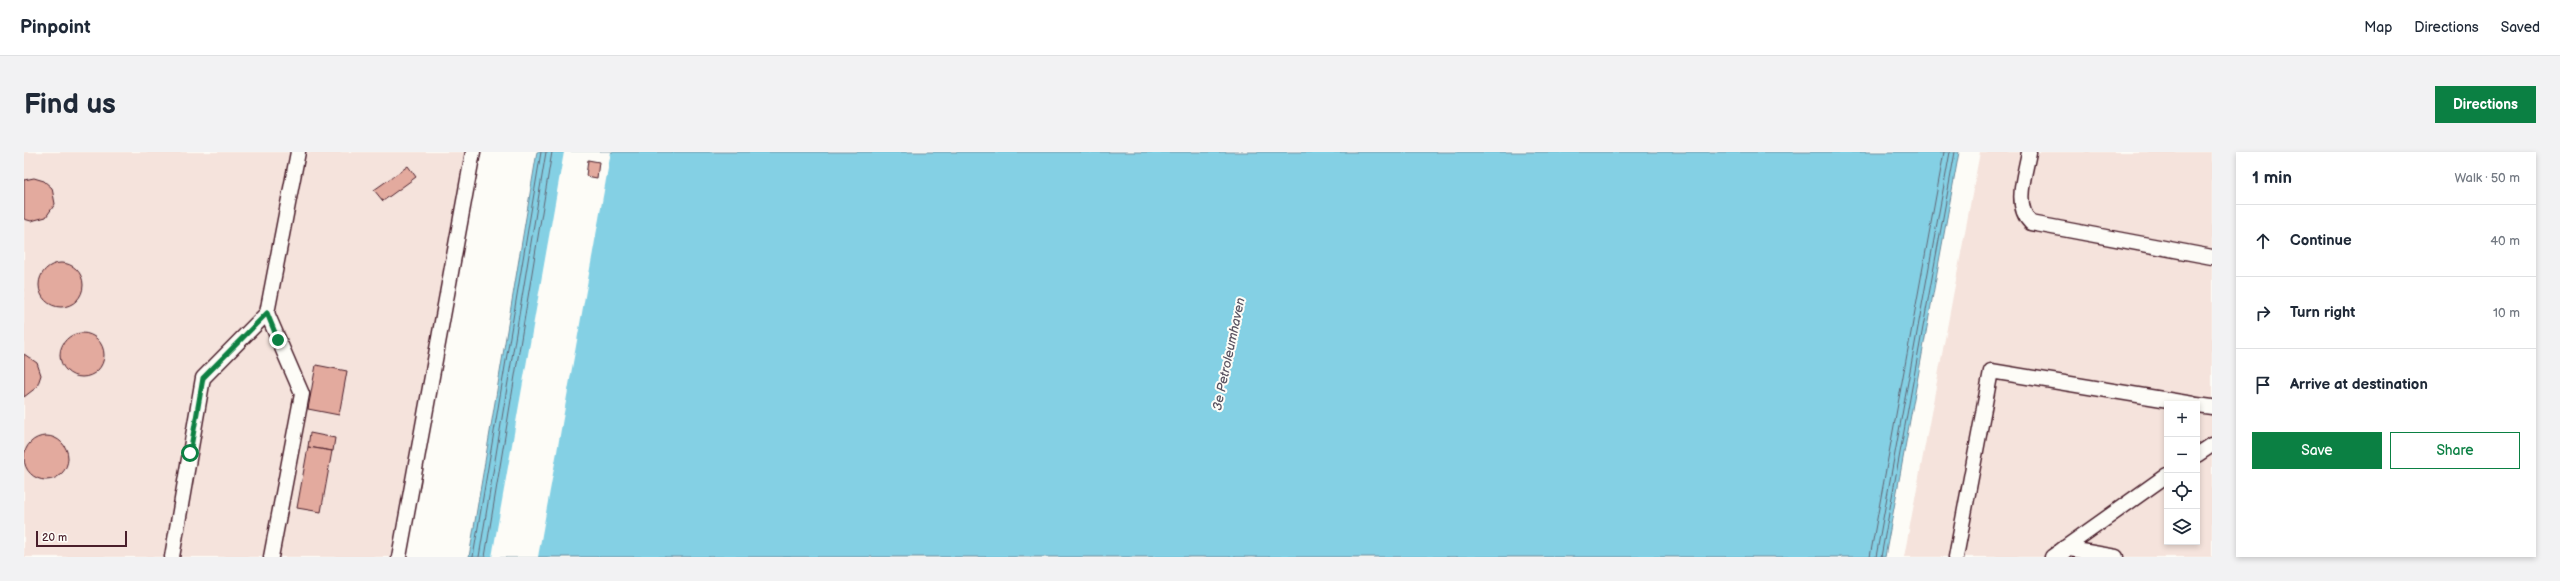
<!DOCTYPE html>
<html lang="en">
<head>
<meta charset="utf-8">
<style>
	body { margin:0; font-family:"Balsamiq Sans",sans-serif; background:#f2f2f3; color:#1f2937 }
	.controls { position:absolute; right:12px; bottom:12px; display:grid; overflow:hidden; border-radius:0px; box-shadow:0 2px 6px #0003 }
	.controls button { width:36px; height:36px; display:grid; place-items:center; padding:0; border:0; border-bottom:1px solid #e0e1e3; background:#fff; color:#1f2937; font:20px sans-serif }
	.scale { position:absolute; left:12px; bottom:10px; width:91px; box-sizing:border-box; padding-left:4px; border:2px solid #4a1f2b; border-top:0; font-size:11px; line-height:14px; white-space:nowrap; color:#4a1f2b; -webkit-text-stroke:3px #fdfcf7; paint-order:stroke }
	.stop { position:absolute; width:12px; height:12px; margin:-9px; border:3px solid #0b8043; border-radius:50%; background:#fff }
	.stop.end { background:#0b8043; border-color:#fff; box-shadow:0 1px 4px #0008 }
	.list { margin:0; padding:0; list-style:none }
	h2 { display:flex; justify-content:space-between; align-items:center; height:52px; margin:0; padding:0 16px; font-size:17px }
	h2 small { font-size:13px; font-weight:400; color:#747a83 }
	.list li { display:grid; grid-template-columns:26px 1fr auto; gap:12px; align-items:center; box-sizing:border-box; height:72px; padding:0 16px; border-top:1px solid #e0e1e3 }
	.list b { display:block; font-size:15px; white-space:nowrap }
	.list em { font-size:13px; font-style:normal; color:#747a83 }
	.actions { display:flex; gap:8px; padding:12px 16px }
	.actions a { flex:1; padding:9px 0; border:1px solid #0b8043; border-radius:0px; text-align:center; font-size:14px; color:#0b8043 }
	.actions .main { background:#0b8043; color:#fff }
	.icon { flex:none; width:22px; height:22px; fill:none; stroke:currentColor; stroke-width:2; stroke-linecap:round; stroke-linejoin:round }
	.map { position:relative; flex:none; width:2188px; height:405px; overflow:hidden; border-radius:0px }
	header { display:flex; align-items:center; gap:24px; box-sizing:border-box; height:56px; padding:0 20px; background:#fff; border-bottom:1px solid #e0e1e3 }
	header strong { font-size:19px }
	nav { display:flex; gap:22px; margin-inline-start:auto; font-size:14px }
	.intro { display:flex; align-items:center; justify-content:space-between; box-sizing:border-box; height:96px; padding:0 24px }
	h1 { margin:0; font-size:28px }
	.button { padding:10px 18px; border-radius:0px; background:#0b8043; color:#fff; font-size:14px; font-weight:700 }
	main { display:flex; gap:24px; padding:0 24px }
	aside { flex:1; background:#fff; border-radius:0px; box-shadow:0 2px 6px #0003 }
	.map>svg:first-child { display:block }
	.built { fill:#f5e3dc; fill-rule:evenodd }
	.water { fill:#84d0e4; stroke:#6d899a }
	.pier { fill:#fdfcf7 }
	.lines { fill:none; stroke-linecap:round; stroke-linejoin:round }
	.shore { stroke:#616675; stroke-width:1 }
	.building { fill:#e3aa9e; stroke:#4a1f2b }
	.lane-casing { stroke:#4a1f2b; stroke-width:17 }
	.lane { stroke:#fdfcf7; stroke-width:14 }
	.route { stroke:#0b8043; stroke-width:5 }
	.labels { text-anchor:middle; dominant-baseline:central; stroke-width:4; stroke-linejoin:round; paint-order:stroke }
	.water-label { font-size:13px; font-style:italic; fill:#5b5462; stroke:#fdfcf7 }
</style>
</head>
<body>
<header>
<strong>Pinpoint</strong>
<nav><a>Map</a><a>Directions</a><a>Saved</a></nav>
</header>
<div class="intro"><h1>Find us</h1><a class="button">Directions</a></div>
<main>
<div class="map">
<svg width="2188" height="405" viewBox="0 0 2188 405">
	<rect width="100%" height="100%" fill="#fdfcf7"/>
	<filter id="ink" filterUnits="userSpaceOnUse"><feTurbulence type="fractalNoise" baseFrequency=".025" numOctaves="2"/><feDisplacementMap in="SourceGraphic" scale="8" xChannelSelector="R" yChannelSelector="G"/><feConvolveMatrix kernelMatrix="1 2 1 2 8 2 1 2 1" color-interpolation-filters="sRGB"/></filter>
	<g filter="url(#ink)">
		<g class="built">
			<polygon points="0,0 442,0 366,405 0,405"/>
			<path d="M 1956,0 L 2188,0 L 2188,405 L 1880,405 ZM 2143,252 L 2173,252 L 2173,390 L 2143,390 Z"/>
		</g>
		<polygon class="water" points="513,0 1935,0 1861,405 445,405"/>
		<polygon class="pier" points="540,0 587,0 514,405 468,405"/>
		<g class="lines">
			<g class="shore">
				<polyline points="449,405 517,0"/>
				<polyline points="455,405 522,0"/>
				<polyline points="461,405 528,0"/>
				<polyline points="1846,405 1920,0"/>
				<polyline points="1852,405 1926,0"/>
				<polyline points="1857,405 1931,0"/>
			</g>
		</g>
		<g class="building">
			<polygon points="564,8 575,10 573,26 562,24"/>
			<polygon points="384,14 392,25 359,49 350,38"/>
			<polygon points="10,26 20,29 28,36 31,52 22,65 7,69 0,67 0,28"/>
			<circle cx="37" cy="133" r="22"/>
			<circle cx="58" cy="203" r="22"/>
			<polygon points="0,202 13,211 17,223 13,235 0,245"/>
			<polygon points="292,213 323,219 315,263 284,257"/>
			<polygon points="286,281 311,286 309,299 284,295"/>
			<circle cx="22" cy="306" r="22"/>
			<polygon points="284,295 308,299 297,360 273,356"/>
		</g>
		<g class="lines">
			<g class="lane-casing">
				<g id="lane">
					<path d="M 2005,0 C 2001,23 1989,53 2007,71 L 2188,105"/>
					<polyline points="243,161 278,242 247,405"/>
					<polyline points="2173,253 2188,255"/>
					<polyline points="2173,303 2188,293"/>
					<polyline points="2039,401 2040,396 2092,405"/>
					<polyline points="148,405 179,226 243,161 274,0"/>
					<polyline points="375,405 449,0"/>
					<polyline points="1932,405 1967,219 2169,252"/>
					<polyline points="2028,405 2143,323"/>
				</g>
			</g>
			<use href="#lane" class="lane"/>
		</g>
	</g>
	<g class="lines" filter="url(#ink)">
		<polyline class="route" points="166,301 179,226 243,161 254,188"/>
	</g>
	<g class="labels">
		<g class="water-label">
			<text transform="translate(1205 202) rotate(-78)">3e Petroleumhaven</text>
		</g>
	</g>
</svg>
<div class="controls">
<button>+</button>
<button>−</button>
<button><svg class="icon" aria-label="locate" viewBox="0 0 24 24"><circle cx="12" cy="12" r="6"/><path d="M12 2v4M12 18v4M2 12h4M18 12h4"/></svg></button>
<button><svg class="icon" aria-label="layers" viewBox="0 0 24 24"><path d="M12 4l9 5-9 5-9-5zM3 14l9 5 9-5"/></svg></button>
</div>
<div class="scale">20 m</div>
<div class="stop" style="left:166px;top:301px"></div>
<div class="stop end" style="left:254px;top:188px"></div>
</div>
<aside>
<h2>1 min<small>Walk · 50 m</small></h2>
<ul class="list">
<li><svg class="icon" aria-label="ahead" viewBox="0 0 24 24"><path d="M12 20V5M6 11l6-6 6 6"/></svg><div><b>Continue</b></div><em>40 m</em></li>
<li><svg class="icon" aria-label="right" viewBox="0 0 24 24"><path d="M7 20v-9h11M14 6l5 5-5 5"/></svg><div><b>Turn right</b></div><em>10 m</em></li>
<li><svg class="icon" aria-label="arrive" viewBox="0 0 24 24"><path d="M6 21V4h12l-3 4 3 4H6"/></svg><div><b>Arrive at destination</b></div></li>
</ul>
<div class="actions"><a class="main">Save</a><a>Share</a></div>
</aside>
</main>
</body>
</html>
